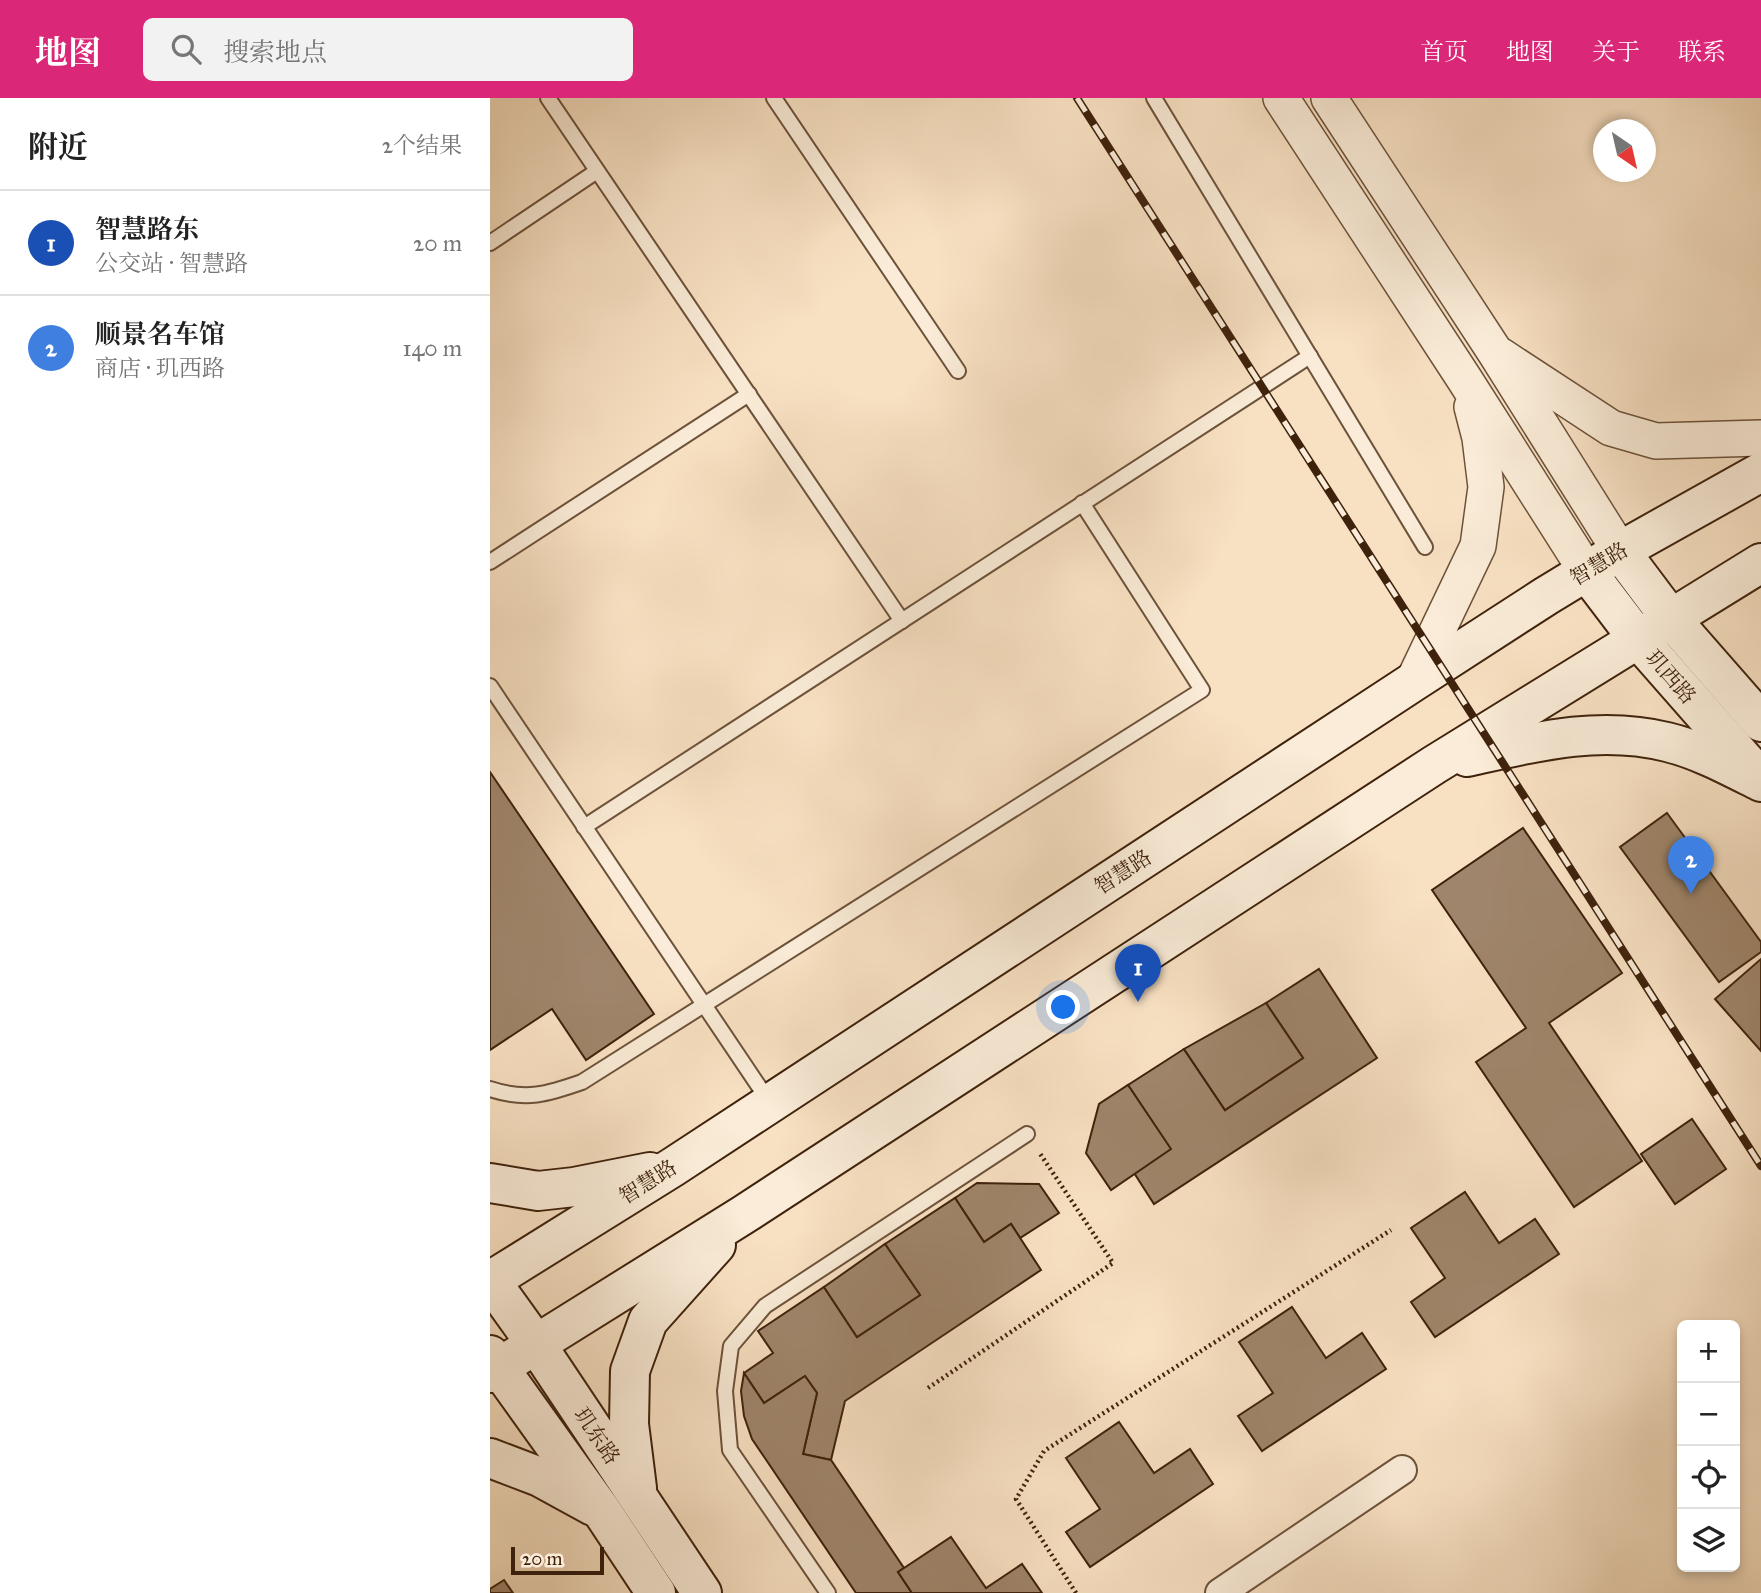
<!DOCTYPE html>
<html lang="zh">
<head>
<meta charset="utf-8">
<style>
	body { margin:0; font-family:"IM FELL Great Primer","Noto Serif SC",serif; background:#f2f2f2; color:#222 }
	.controls { position:absolute; right:21px; bottom:21px; display:grid; overflow:hidden; border-radius:10px; box-shadow:0 4px 10px #0003 }
	.controls button { width:63px; height:63px; display:grid; place-items:center; padding:0; border:0; border-bottom:2px solid #e0e0e0; background:#fff; color:#222; font:35px sans-serif }
	.compass { position:absolute; left:1103px; top:21px; width:63px; height:63px; border-radius:50%; background:#fff; box-shadow:0 4px 10px #0003; rotate:146deg }
	.scale { position:absolute; left:21px; bottom:18px; width:93px; box-sizing:border-box; padding-left:7px; border:4px solid #3f220c; border-top:0; font-size:19px; line-height:24px; white-space:nowrap; color:#3f220c; -webkit-text-stroke:5px #faecd8; paint-order:stroke }
	.you { position:absolute; left:574px; top:910px; width:24px; height:24px; margin:-18px; border:5px solid #fff; border-radius:50%; background:#1a73e8; box-shadow:0 0 0 10px #1a73e833 }
	.badge { display:grid; place-items:center; width:46px; height:46px; border-radius:50%; background:#db2777; color:#fff; font-size:23px; font-weight:700 }
	.pin { position:absolute; translate:-50% -58px; filter:drop-shadow(0 2px 4px #0008) }
	.pin::after { content:''; position:absolute; top:37px; width:24px; height:21px; background:inherit; clip-path:polygon(0 0,100% 0,50% 100%) }
	.list { margin:0; padding:0; list-style:none }
	h2 { display:flex; justify-content:space-between; align-items:center; height:91px; margin:0; padding:0 28px; font-size:30px }
	h2 small { font-size:23px; font-weight:400; color:#767676 }
	.list li { display:grid; grid-template-columns:46px 1fr auto; gap:21px; align-items:center; box-sizing:border-box; height:105px; padding:0 28px; border-top:2px solid #e0e0e0 }
	.list b { display:block; font-size:26px; white-space:nowrap }
	.list p { margin:0; font-size:23px; white-space:nowrap; color:#767676 }
	.list em { font-size:23px; font-style:normal; color:#767676 }
	.icon { flex:none; width:38px; height:38px; fill:none; stroke:currentColor; stroke-width:2; stroke-linecap:round; stroke-linejoin:round }
	.map { position:relative; flex:none; width:1271px; height:1495px; overflow:hidden }
	header { display:flex; align-items:center; gap:42px; box-sizing:border-box; height:98px; padding:0 35px; background:#db2777; color:#fff }
	header strong { font-size:33px }
	nav { display:flex; gap:38px; margin-inline-start:auto; font-size:24px }
	.search { width:490px; height:63px; background:#f2f2f2; display:flex; align-items:center; gap:18px; box-sizing:border-box; padding:0 24px; border-radius:10px; color:#767676; font-size:26px }
	main { display:flex }
	aside { flex:1; background:#fff }
	.map>svg:first-child { display:block }
	.building { fill:#9f856b; stroke:#3f220c; stroke-width:2 }
	.lines { fill:none; stroke-linecap:round; stroke-linejoin:round }
	.service-casing { stroke:#6d523a; stroke-width:18 }
	.minor-casing { stroke:#6d523a; stroke-width:32 }
	.tertiary-casing { stroke:#6d523a; stroke-width:38 }
	.secondary-casing { stroke:#3f220c; stroke-width:42 }
	.path { stroke:#3f220c; stroke-width:4.5; stroke-dasharray:2 3.5; stroke-linecap:butt }
	.service { stroke:#faecd8; stroke-width:14 }
	.minor { stroke:#faecd8; stroke-width:28 }
	.tertiary { stroke:#faecd8; stroke-width:35 }
	.secondary { stroke:#faecd8; stroke-width:38 }
	.rail-casing { stroke:#3f220c; stroke-width:8 }
	.rail { stroke:#faecd8; stroke-width:5; stroke-dasharray:16; stroke-linecap:butt }
	.labels { text-anchor:middle; dominant-baseline:central; stroke-width:5; stroke-linejoin:round; paint-order:stroke }
	.street-label { font-size:21px; fill:#3f220c; stroke:#faecd8 }
</style>
</head>
<body>
<header>
<strong>地图</strong>
<div class="search"><svg class="icon" aria-label="search" viewBox="0 0 24 24"><circle cx="10" cy="10" r="6"/><path d="M15 15l6 6"/></svg>搜索地点</div>
<nav><a>首页</a><a>地图</a><a>关于</a><a>联系</a></nav>
</header>
<main>
<aside>
<h2>附近<small>2个结果</small></h2>
<ul class="list">
<li><span class="badge" style="background:#1a4fb4">1</span><div><b>智慧路东</b><p>公交站 · 智慧路</p></div><em>20 m</em></li>
<li><span class="badge" style="background:#3f7fe0">2</span><div><b>顺景名车馆</b><p>商店 · 玑西路</p></div><em>140 m</em></li>
</ul>
</aside>
<div class="map">
<svg width="1271" height="1495" viewBox="0 0 1271 1495">
	<rect width="100%" height="100%" fill="#f8e1c3"/>
	<filter id="stains"><feTurbulence type="fractalNoise" baseFrequency=".00286" numOctaves="4"/><feColorMatrix values="0 0 0 0 .2 0 0 0 0 .09 0 0 0 0 .02 0 0 0 .5 -.17"/></filter>
	<radialGradient id="worn" r=".72"><stop offset=".6" stop-color="#630" stop-opacity="0"/><stop offset="1" stop-color="#630" stop-opacity=".3"/></radialGradient>
	<g class="building">
		<polygon points="0,674 164,916 96,962 62,911 0,952"/>
		<polygon points="1177,715 1271,844 1271,854 1229,884 1130,749"/>
		<polygon points="1033,730 1132,875 1059,925 1152,1063 1084,1109 986,964 1036,930 942,792"/>
		<polygon points="1271,861 1271,953 1225,901"/>
		<polygon points="829,871 887,960 664,1106 639,1067 675,1043 638,987 694,951 735,1012 813,960 776,905"/>
		<polygon points="776,905 813,960 735,1012 694,951"/>
		<polygon points="638,987 681,1051 621,1092 596,1055 609,1006"/>
		<polygon points="1202,1021 1236,1071 1185,1106 1151,1056"/>
		<polygon points="487,1085 549,1086 569,1115 530,1140 521,1126 494,1144 465,1100"/>
		<polygon points="975,1094 1009,1145 1045,1121 1069,1156 945,1239 921,1204 955,1180 921,1130"/>
		<polygon points="465,1100 494,1144 521,1126 551,1172 355,1303 341,1362 313,1356 327,1295 315,1278 274,1305 254,1275 283,1255 268,1233 334,1189 367,1239 430,1197 395,1146"/>
		<polygon points="395,1146 430,1197 367,1239 334,1189"/>
		<polygon points="802,1209 836,1260 872,1235 896,1271 772,1353 748,1318 783,1295 749,1244"/>
		<polygon points="254,1275 274,1305 315,1278 327,1295 313,1356 341,1362 414,1470 408,1474 422,1495 366,1495 262,1341 254,1318 251,1293"/>
		<polygon points="629,1324 664,1375 700,1351 723,1386 600,1469 576,1434 610,1411 576,1360"/>
		<polygon points="461,1439 496,1490 532,1466 552,1495 422,1495 408,1474"/>
		<polygon points="14,1482 23,1495 0,1495 0,1491"/>
	</g>
	<g class="lines">
		<g class="service-casing">
			<g id="service">
				<polyline points="58,0 412,523"/>
				<polyline points="284,0 468,273"/>
				<polyline points="664,0 935,449"/>
				<polyline points="0,145 107,73"/>
				<polyline points="0,464 259,296"/>
				<polyline points="0,588 280,1005"/>
				<polyline points="94,729 820,258"/>
				<path d="M 0,991 C 36,1003 58,996 92,984 L 712,592 L 592,405"/>
				<polyline points="338,1495 240,1352 235,1293 241,1248 275,1208 537,1036"/>
			</g>
		</g>
		<g class="minor-casing">
			<polyline id="minor" points="730,1495 912,1372"/>
		</g>
		<g class="tertiary-casing">
			<g id="tertiary">
				<polyline points="791,0 975,282 1097,474"/>
				<polyline points="839,0 1005,254 1130,453"/>
				<polyline points="1011,258 1121,330 1166,343 1271,340"/>
				<polyline points="923,584 988,448 996,389 990,340 982,309"/>
			</g>
		</g>
		<g class="secondary-casing">
			<g id="secondary">
				<polyline points="1130,453 1181,521 1271,624"/>
				<polyline points="1097,474 1148,541 1264,673"/>
				<path d="M 977,659 C 1044,644 1109,627 1177,644 C 1210,652 1241,669 1271,684"/>
				<polyline points="0,1085 48,1093 84,1089 160,1074"/>
				<polyline points="0,1182 46,1246 212,1495"/>
				<polyline points="0,1183 183,1069 923,584 1056,498 1130,453 1271,374"/>
				<polyline points="0,1257 111,1412 166,1495"/>
				<polyline points="0,1275 253,1117 944,667 1271,465"/>
				<polyline points="0,1360 50,1379 103,1408"/>
				<polyline points="147,1390 139,1326 140,1273 158,1223 226,1147"/>
			</g>
		</g>
		<g class="path">
			<polyline points="438,1290 623,1165 549,1054"/>
			<polyline points="586,1495 526,1401 554,1353 901,1132"/>
		</g>
		<use href="#service" class="service"/>
		<use href="#minor" class="minor"/>
		<use href="#tertiary" class="tertiary"/>
		<use href="#secondary" class="secondary"/>
		<g class="rail-casing">
			<polyline id="rail" points="587,0 1271,1068"/>
		</g>
		<use href="#rail" class="rail"/>
	</g>
	<g class="labels">
		<g class="street-label">
			<text transform="translate(1109 466) rotate(-31)">智慧路</text>
			<text transform="translate(1181 579) rotate(49)">玑西路</text>
			<text transform="translate(633 774) rotate(-33)">智慧路</text>
			<text transform="translate(158 1084) rotate(-32)">智慧路</text>
			<text transform="translate(107 1338) rotate(56)">玑东路</text>
		</g>
	</g>
	<rect width="100%" height="100%" filter="url(#stains)"/>
	<rect width="100%" height="100%" fill="url(#worn)"/>
</svg>
<div class="controls">
<button>+</button>
<button>−</button>
<button><svg class="icon" aria-label="locate" viewBox="0 0 24 24"><circle cx="12" cy="12" r="6"/><path d="M12 2v4M12 18v4M2 12h4M18 12h4"/></svg></button>
<button><svg class="icon" aria-label="layers" viewBox="0 0 24 24"><path d="M12 4l9 5-9 5-9-5zM3 14l9 5 9-5"/></svg></button>
</div>
<svg class="compass" viewBox="-18 -18 36 36"><path d="M0-13l5 13h-10z" fill="#e53935"/><path d="M0 13l5-13h-10z" fill="#767676"/></svg>
<div class="scale">20 m</div>
<div class="you"></div>
<div class="pin badge" style="left:648px;top:904px;background:#1a4fb4">1</div>
<div class="pin badge" style="left:1201px;top:796px;background:#3f7fe0">2</div>
</div>
</main>
</body>
</html>
